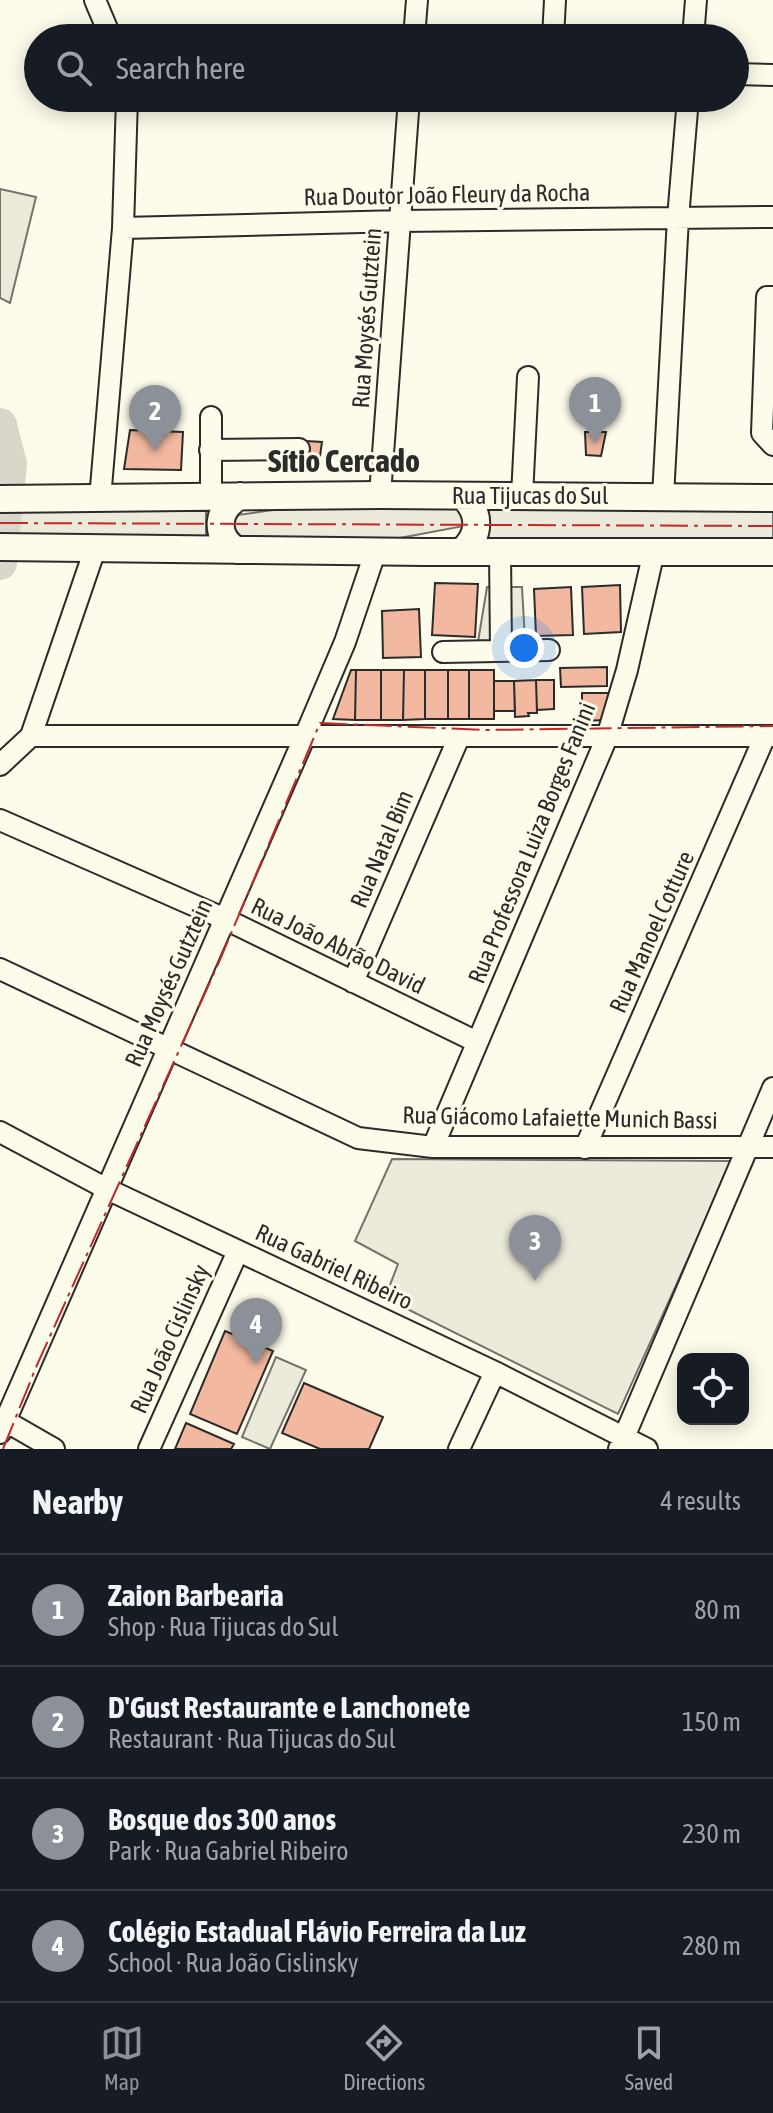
<!DOCTYPE html>
<meta charset="utf-8">
<style>
body{margin:0;font-family:"Asap Condensed",sans-serif;background:#242831;color:#f1f3f6}
.controls{position:absolute;right:24px;bottom:24px;display:grid;overflow:hidden;border-radius:16px;box-shadow:0 4px 20px #0003}
.controls button{width:72px;height:72px;display:grid;place-items:center;padding:0;border:0;border-bottom:2px solid #363941;background:#171b24;color:#f1f3f6;font:40px sans-serif}
.you{position:absolute;left:524px;top:648px;width:28px;height:28px;margin:-20px;border:6px solid #fff;border-radius:50%;background:#1a73e8;box-shadow:0 0 0 12px #1a73e833}
.badge{display:grid;place-items:center;width:52px;height:52px;border-radius:50%;background:#8c9099;color:#fff;font-size:26px;font-weight:700}
.pin{position:absolute;translate:-50% -66px;filter:drop-shadow(0 2px 4px #0008)}
.pin::after{content:'';position:absolute;top:42px;width:28px;height:24px;background:inherit;clip-path:polygon(0 0,100% 0,50% 100%)}
.list{margin:0;padding:0;list-style:none}
h2{display:flex;justify-content:space-between;align-items:center;height:104px;margin:0;padding:0 32px;font-size:34px}
h2 small{font-size:26px;font-weight:400;color:#9ea1a6}
.list li{display:grid;grid-template-columns:52px 1fr auto;gap:24px;align-items:center;box-sizing:border-box;height:112px;padding:0 32px;border-top:2px solid #363941}
.list b{display:block;font-size:30px;white-space:nowrap}
.list p{margin:0;font-size:26px;white-space:nowrap;color:#9ea1a6}
.list em{font-size:26px;font-style:normal;color:#9ea1a6}
.icon{flex:none;width:44px;height:44px;fill:none;stroke:currentColor;stroke-width:2;stroke-linecap:round;stroke-linejoin:round}
.map{position:relative;flex:none;width:773px;height:1449px;overflow:hidden}
.search{position:absolute;background:#171b24;box-shadow:0 4px 20px #0003;left:24px;right:24px;top:24px;height:88px;display:flex;align-items:center;gap:20px;box-sizing:border-box;padding:0 28px;border-radius:44px;color:#9ea1a6;font-size:30px}
.sheet{height:552px;background:#171b24}
nav{display:flex;justify-content:space-around;align-items:center;box-sizing:border-box;height:112px;border-top:2px solid #363941;background:#171b24;font-size:22px;color:#9ea1a6}
nav a{display:grid;justify-items:center;gap:4px}
nav .on{color:#8c9099}
.map>svg:first-child{display:block}
.green{fill:#ecebdb;stroke:#74746e;stroke-width:2}
.parking{fill:#eceadb;stroke:#74746e;stroke-width:2}
.lines{fill:none;stroke-linecap:round;stroke-linejoin:round}
.river{stroke:#d8d7c9;stroke-width:34}
.building{fill:#f2b8a0;stroke:#2b2b2b;stroke-width:2}
.minor-casing{stroke:#2b2b2b;stroke-width:24}
.major-casing{stroke:#2b2b2b;stroke-width:30}
.minor{stroke:#fdfbea;stroke-width:20}
.major{stroke:#fdfbea;stroke-width:26}
.power{stroke:#c62828;stroke-width:2;stroke-dasharray:28 6 4 6;stroke-linecap:butt}
.labels{text-anchor:middle;stroke-width:6;stroke-linejoin:round;paint-order:stroke}
.street-label{font-size:24px;fill:#2b2b2b;stroke:#fdfbea}
.district-label{font-size:32px;font-weight:bold;fill:#2b2b2b;stroke:#fdfbea}
</style>
<div class="map">
<svg width="773" height="1449" viewBox="0 0 773 1449">
<rect width="100%" height="100%" fill="#fdfbea"/>
<path class="green" d="M0,189L36,197L10,303L0,298Z
M459,503L468,511L464,526L389,540H237L231,522L238,515L307,505Z
M489,506L773,508V539L480,540L489,521Z
M206,507V537L0,536V508Z
M392,1159L732,1161L618,1414L385,1298L398,1264L355,1241Z
M276,1357L306,1370L270,1449L242,1437Z"/>
<path class="parking" d="M487,587H522L526,658L475,660Z"/>
<g class="lines">
<path class="river" d="M0,425L10,464L0,563"/>
</g>
<path class="building" d="M130,430L183,432L181,470L124,469Z
M585,432H606L601,456L586,455Z
M306,441L322,442L318,471L302,470Z
M435,583L478,584L475,637L432,635Z
M620,585L621,632L584,634L582,587Z
M571,587L573,635L536,636L534,589Z
M419,609L421,657L383,658L382,611Z
M607,667V686L561,687L560,668Z
M351,670H356L355,720L333,719Z
M356,670H381V720H355Z
M381,670H404L403,720H381Z
M404,670H425V719L403,720Z
M425,670H448V719H425Z
M448,670H469V719H448Z
M469,670H494V719H469Z
M536,680L537,713H528L529,716L515,717L514,681Z
M536,680H554V709L537,710Z
M494,681H514L515,711H494Z
M582,693H613L605,720L582,721Z
M225,1331L273,1351L237,1434L190,1414Z
M304,1383L383,1417L369,1449H320L282,1433Z
M186,1423L234,1444L231,1449H175Z"/>
<g class="lines">
<defs>
<path id="minor" d="M95,0L111,38
M414,38L417,0
M553,38L555,0
M693,38L696,0
M735,74L773,75
M123,228L401,221L773,217
M773,297H767L762,433L773,445
M210,450L299,449
M380,495L409,98
M522,496L528,377
M211,497V417
M663,497L678,218L688,98
M100,499L123,228L127,98
M500,551L501,651
M443,652L549,650
M31,736H773
M0,765L31,736L95,549
M0,820L225,919L477,1042
M0,969L358,1138L433,1147H773
M353,982L459,737
M0,1132L107,1189L495,1372L647,1449
M433,1147L607,737L627,670L654,551
M585,1148L765,736
M0,1418L54,1449
M0,1433L305,736L345,642L376,550
M149,1449L238,1251
M459,1449L495,1372
M619,1449L773,1088"/>
<path id="major" d="M0,499L380,495L773,498
M0,547L425,552H773
M236,550C213,535 217,508 240,496
M461,552C481,536 481,513 463,496"/>
</defs>
<use href="#minor" class="minor-casing"/>
<use href="#major" class="major-casing"/>
<use href="#minor" class="minor"/>
<use href="#major" class="major"/>
<path class="power" d="M0,523L773,526
M3,1449L37,1365L219,962L320,723L486,730L773,726"/>
</g>
<g class="labels">
<g class="street-label">
<text transform="translate(447 195) rotate(-1)" y="8">Rua Doutor João Fleury da Rocha</text>
<text transform="translate(367 318) rotate(-86)" y="8">Rua Moysés Gutztein</text>
<text x="530" y="504">Rua Tijucas do Sul</text>
<text transform="translate(532 843) rotate(-68)" y="8">Rua Professora Luiza Borges Fanini</text>
<text transform="translate(382 849) rotate(-67)" y="8">Rua Natal Bim</text>
<text transform="translate(652 932) rotate(-66)" y="8">Rua Manoel Cotture</text>
<text transform="translate(338 946) rotate(26)" y="8">Rua João Abrão David</text>
<text transform="translate(169 983) rotate(-66)" y="8">Rua Moysés Gutztein</text>
<text transform="translate(560 1118) rotate(1)" y="8">Rua Giácomo Lafaiette Munich Bassi</text>
<text transform="translate(334 1267) rotate(25)" y="8">Rua Gabriel Ribeiro</text>
<text transform="translate(170 1339) rotate(-66)" y="8">Rua João Cislinsky</text>
</g>
<g class="district-label">
<text x="344" y="472">Sítio Cercado</text>
</g>
</g>
</svg>
<div class="controls">
<button><svg class="icon" aria-label="locate" viewBox="0 0 24 24"><circle cx="12" cy="12" r="6"/><path d="M12 2v4M12 18v4M2 12h4M18 12h4"/></svg></button>
</div>
<div class="you"></div>
<div class="pin badge" style="left:595px;top:443px">1</div>
<div class="pin badge" style="left:155px;top:451px">2</div>
<div class="pin badge" style="left:535px;top:1281px">3</div>
<div class="pin badge" style="left:256px;top:1364px">4</div>
<div class="search"><svg class="icon" aria-label="search" viewBox="0 0 24 24"><circle cx="10" cy="10" r="6"/><path d="M15 15l6 6"/></svg>Search here</div>
</div>
<section class="sheet">
<h2>Nearby<small>4 results</small></h2>
<ul class="list">
<li><span class="badge">1</span><div><b>Zaion Barbearia</b><p>Shop · Rua Tijucas do Sul</p></div><em>80 m</em></li>
<li><span class="badge">2</span><div><b>D'Gust Restaurante e Lanchonete</b><p>Restaurant · Rua Tijucas do Sul</p></div><em>150 m</em></li>
<li><span class="badge">3</span><div><b>Bosque dos 300 anos</b><p>Park · Rua Gabriel Ribeiro</p></div><em>230 m</em></li>
<li><span class="badge">4</span><div><b>Colégio Estadual Flávio Ferreira da Luz</b><p>School · Rua João Cislinsky</p></div><em>280 m</em></li>
</ul>
</section>
<nav>
<a class="on"><svg class="icon" aria-label="map" viewBox="0 0 24 24"><path d="M3 6l6-2 6 2 6-2v14l-6 2-6-2-6 2zM9 4v14M15 6v14"/></svg>Map</a>
<a><svg class="icon" aria-label="directions" viewBox="0 0 24 24"><path d="M12 3l9 9-9 9-9-9zM9 14v-3h6M13 9l2 2-2 2"/></svg>Directions</a>
<a><svg class="icon" aria-label="saved" viewBox="0 0 24 24"><path d="M7 4h10v16l-5-4-5 4z"/></svg>Saved</a>
</nav>
